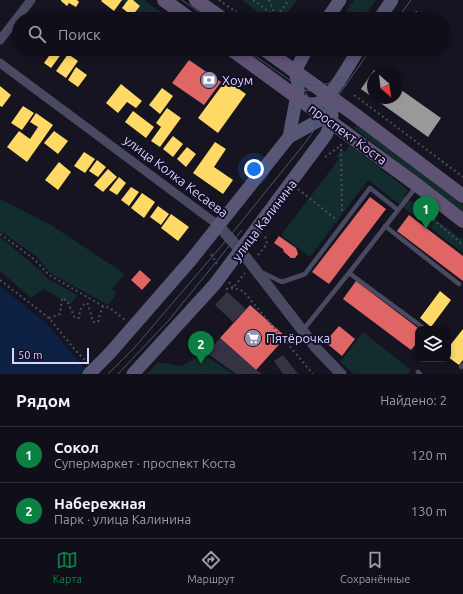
<!DOCTYPE html>
<html lang="ru">
<meta charset="utf-8">
<style>
body{margin:0;font-family:Ubuntu,sans-serif;background:#191822;color:#f1f3f6}
.controls{position:absolute;right:12px;bottom:12px;display:grid;overflow:hidden;border-radius:8px;box-shadow:0 2px 6px #0003}
.controls button{width:36px;height:36px;display:grid;place-items:center;padding:0;border:0;border-bottom:1px solid #302f38;background:#100f19;color:#f1f3f6;font:20px sans-serif}
.compass{position:absolute;left:367px;top:68px;width:36px;height:36px;border-radius:50%;background:#100f19;box-shadow:0 2px 6px #0003;rotate:152deg}
.scale{position:absolute;left:12px;bottom:10px;width:77px;box-sizing:border-box;padding-left:4px;border:2px solid #d9d4ff;border-top:0;font-size:11px;line-height:14px;white-space:nowrap;color:#d9d4ff;-webkit-text-stroke:3px #130f26;paint-order:stroke}
.you{position:absolute;left:254px;top:169px;width:14px;height:14px;margin:-10px;border:3px solid #fff;border-radius:50%;background:#1a73e8;box-shadow:0 0 0 6px #1a73e833}
.badge{display:grid;place-items:center;width:26px;height:26px;border-radius:50%;background:#0b8043;color:#fff;font-size:13px;font-weight:700}
.pin{position:absolute;translate:-50% -33px;filter:drop-shadow(0 1px 2px #0008)}
.pin::after{content:'';position:absolute;top:21px;width:14px;height:12px;background:inherit;clip-path:polygon(0 0,100% 0,50% 100%)}
.list{margin:0;padding:0;list-style:none}
h2{display:flex;justify-content:space-between;align-items:center;height:52px;margin:0;padding:0 16px;font-size:17px}
h2 small{font-size:13px;font-weight:400;color:#9c9ca2}
.list li{display:grid;grid-template-columns:26px 1fr auto;gap:12px;align-items:center;box-sizing:border-box;height:56px;padding:0 16px;border-top:1px solid #302f38}
.list b{display:block;font-size:15px;white-space:nowrap}
.list p{margin:0;font-size:13px;white-space:nowrap;color:#9c9ca2}
.list em{font-size:13px;font-style:normal;color:#9c9ca2}
.icon{flex:none;width:22px;height:22px;fill:none;stroke:currentColor;stroke-width:2;stroke-linecap:round;stroke-linejoin:round}
.map{position:relative;flex:none;width:463px;height:374px;overflow:hidden}
.search{position:absolute;background:#100f19;box-shadow:0 2px 6px #0003;left:12px;right:12px;top:12px;height:44px;display:flex;align-items:center;gap:10px;box-sizing:border-box;padding:0 14px;border-radius:22px;color:#9c9ca2;font-size:15px}
.sheet{height:164px;background:#100f19}
nav{display:flex;justify-content:space-around;align-items:center;box-sizing:border-box;height:56px;border-top:1px solid #302f38;background:#100f19;font-size:11px;color:#9c9ca2}
nav a{display:grid;justify-items:center;gap:2px}
nav .on{color:#0b8043}
.map>svg:first-child{display:block}
.green{fill:#132c2d}
.water{fill:#0d2144}
.homes{fill:#ffd966}
.shops{fill:#e06666}
.industry{fill:#999}
.building{fill:#343243}
.lines{fill:none;stroke-linecap:round;stroke-linejoin:round}
.path{stroke:#44505f;stroke-width:2;stroke-dasharray:2 3;stroke-linecap:butt}
.service{stroke:#4a4962;stroke-width:4.5}
.minor{stroke:#4a4962;stroke-width:9}
.tertiary{stroke:#4a4962;stroke-width:11}
.secondary{stroke:#575674;stroke-width:13}
.primary{stroke:#5e5373;stroke-width:14}
.tram{stroke:#43596b;stroke-width:1}
.secondary-bridge{stroke:#575674;stroke-width:13}
.labels{text-anchor:middle;stroke-width:4;stroke-linejoin:round;paint-order:stroke}
.poi-label{font-size:13px;fill:#d9d4ff;stroke:#130f26;text-anchor:start}
.street-label{font-size:13px;fill:#d9d4ff;stroke:#130f26}
</style>
<div class="map">
<svg width="463" height="374" viewBox="0 0 463 374">
<rect width="100%" height="100%" fill="#161421"/>
<path class="green" d="M120,0H144L170,19H146Z
M242,0H297L283,19H268Z
M354,0H376L362,19H341Z
M358,124L463,205V212L354,128Z
M350,145L408,190L404,196L463,240V253L368,180L310,257L281,235L339,159L336,157L341,149L345,152Z
M0,199L51,225L125,274L112,289L117,293L108,305L50,273L36,256L0,231Z
M0,237L40,270L48,279L77,295L71,304L43,289L31,298L0,271Z
M363,332L411,370L408,374H354L340,362Z
M203,354L233,374H147L158,362L181,366Z"/>
<path class="water" d="M0,286L48,325L79,362L92,374H0Z"/>
<path class="homes" d="M61,0H77L79,2L76,7L69,3L67,6L61,1Z
M102,0H122L114,11L101,1Z
M128,0H133L140,6L132,16L122,8Z
M54,49H65L51,68L44,63Z
M68,54L78,61L66,78L56,71Z
M76,67L87,75L78,87L68,80Z
M226,80L246,94L218,133L198,118Z
M121,84L142,101L136,108L127,102L118,113L106,103Z
M0,86L11,95L2,107L0,106Z
M162,88L173,96L160,114L149,105Z
M23,106L34,113L22,130L11,123Z
M167,108L181,118L160,147L151,141L161,127L156,123Z
M133,111L154,127L146,138L125,122Z
M36,113L53,125L27,162L7,147L19,131L30,139L38,127L30,122Z
M54,131L68,141L58,154L44,143Z
M173,136L183,144L173,157L163,149Z
M215,142L226,149L214,167L233,180L223,194L193,173Z
M187,147L196,154L186,167L177,159Z
M84,152L95,159L85,173L74,166Z
M97,160L106,167L98,177L89,171Z
M59,162L71,172L58,190L45,180Z
M108,169L117,177L103,192L94,185Z
M119,177L126,183L117,195L109,190Z
M131,187L139,192L129,206L121,200Z
M142,193L155,202L144,218L131,208Z
M158,206L169,214L161,225L150,217Z
M171,214L189,227L178,241L161,228Z
M440,291L451,300L431,327L420,318Z
M463,329V360L459,365L448,357V348Z"/>
<path class="shops" d="M189,60L221,82L204,105L172,83Z
M370,197L386,209L329,284L312,272Z
M409,215L463,256V281L397,231Z
M279,236L296,248L298,254L295,258H291L284,252L283,249L274,243Z
M140,270L151,280L142,290L131,280Z
M356,281L418,328V342L411,350L343,299Z
M250,305L286,337L256,370L220,338Z
M339,326L355,339L342,356L325,342Z"/>
<path class="industry" d="M416,11L427,19H411Z
M374,70L379,74H373V98H397V87L441,118L428,137L361,89Z"/>
<path class="building" d="M227,292L246,309L233,322L215,305Z
M220,338L256,370L262,374H236L207,353Z
M283,355L298,374H283L274,361Z"/>
<g class="lines">
<path class="path" d="M219,0L246,19
M253,0L276,17L289,0
M269,0L276,16
M288,49L290,51
M354,95L463,177
M341,144L342,214
M325,157L340,146
M298,189L337,220
M414,203L463,245
M0,234L34,259L49,275L103,306L110,308L125,320
M211,254L217,264
M258,255L267,244L265,235
M0,280L49,318L76,351L86,361
M229,282L233,288L245,273
M226,289L233,288L243,291L313,374
M49,318L60,314L62,298L67,301L75,318H79L80,310L85,303L88,304L93,322H98L100,314L103,306"/>
<path class="service" d="M385,226L459,284
M263,273L282,282L305,274L370,188L398,210
M349,273L416,187
M303,330L349,273L425,329
M461,367L463,365
M418,372L420,374"/>
<path class="minor" d="M0,40L31,0
M0,63L218,225"/>
<path class="tertiary" d="M218,225L241,251L316,348L341,374"/>
<path class="secondary" d="M327,19L340,0
M379,19L392,0
M305,103C310,104 315,105 320,102C333,96 350,62 359,49
M289,137L332,113
M110,353L191,260L289,137L298,90V84L295,71L307,49
M133,374L215,284L326,135C334,118 333,114 328,96"/>
<path class="primary" d="M164,0L190,19
M196,0L223,19
M231,49L417,185L463,221
M264,49L354,114L463,196"/>
<path class="tram" d="M182,0L209,19
M397,19L411,0
M245,49L304,90L324,93L337,89L346,85
M296,80C319,91 335,83 354,69
M302,88C311,98 317,115 316,128
M108,374L135,347L229,237L305,143L371,49
M118,374L169,320L242,230"/>
<path class="secondary-bridge" d="M89,374L110,353"/>
</g>
<defs>
<symbol id="bank-disc" viewBox="-11 -11 22 22"><circle r="9.5" fill="#9591b1" stroke="#130f26"/><path d="M-6-4H6V4H-6ZM0-2.3a2.3 2.3 0 1 0 0 4.6a2.3 2.3 0 1 0 0-4.6Z" fill="#fff"/></symbol>
<symbol id="supermarket-disc" viewBox="-11 -11 22 22"><circle r="9.5" fill="#9591b1" stroke="#130f26"/><path d="M-6-5.5h2.5l.6 2H6L4.5 2H-2.5L-4.4-4H-6ZM-1.5 3.2a1.3 1.3 0 1 0 .1 0ZM3 3.2a1.3 1.3 0 1 0 .1 0Z" fill="#fff"/></symbol>
</defs>
<g fill-rule="evenodd">
<use href="#bank-disc" x="199" y="70" width="20" height="20"/>
<use href="#supermarket-disc" x="243" y="328" width="20" height="20"/>
</g>
<g class="labels">
<g class="poi-label">
<text x="222" y="85">Хоум</text>
<text x="266" y="343">Пятёрочка</text>
</g>
<g class="street-label">
<text transform="translate(348 134) rotate(36)" y="5">проспект Коста</text>
<text transform="translate(176 176) rotate(37)" y="5">улица Колка Кесаева</text>
<text transform="translate(264 220) rotate(-53)" y="5">улица Калинина</text>
</g>
</g>
</svg>
<div class="controls">
<button><svg class="icon" aria-label="layers" viewBox="0 0 24 24"><path d="M12 4l9 5-9 5-9-5zM3 14l9 5 9-5"/></svg></button>
</div>
<svg class="compass" viewBox="-18 -18 36 36"><path d="M0-13l5 13h-10z" fill="#e53935"/><path d="M0 13l5-13h-10z" fill="#9c9ca2"/></svg>
<div class="scale">50 m</div>
<div class="you"></div>
<div class="pin badge" style="left:426px;top:229px">1</div>
<div class="pin badge" style="left:201px;top:364px">2</div>
<div class="search"><svg class="icon" aria-label="search" viewBox="0 0 24 24"><circle cx="10" cy="10" r="6"/><path d="M15 15l6 6"/></svg>Поиск</div>
</div>
<section class="sheet">
<h2>Рядом<small>Найдено: 2</small></h2>
<ul class="list">
<li><span class="badge">1</span><div><b>Сокол</b><p>Супермаркет · проспект Коста</p></div><em>120 m</em></li>
<li><span class="badge">2</span><div><b>Набережная</b><p>Парк · улица Калинина</p></div><em>130 m</em></li>
</ul>
</section>
<nav>
<a class="on"><svg class="icon" aria-label="map" viewBox="0 0 24 24"><path d="M3 6l6-2 6 2 6-2v14l-6 2-6-2-6 2zM9 4v14M15 6v14"/></svg>Карта</a>
<a><svg class="icon" aria-label="directions" viewBox="0 0 24 24"><path d="M12 3l9 9-9 9-9-9zM9 14v-3h6M13 9l2 2-2 2"/></svg>Маршрут</a>
<a><svg class="icon" aria-label="saved" viewBox="0 0 24 24"><path d="M7 4h10v16l-5-4-5 4z"/></svg>Сохранённые</a>
</nav>
